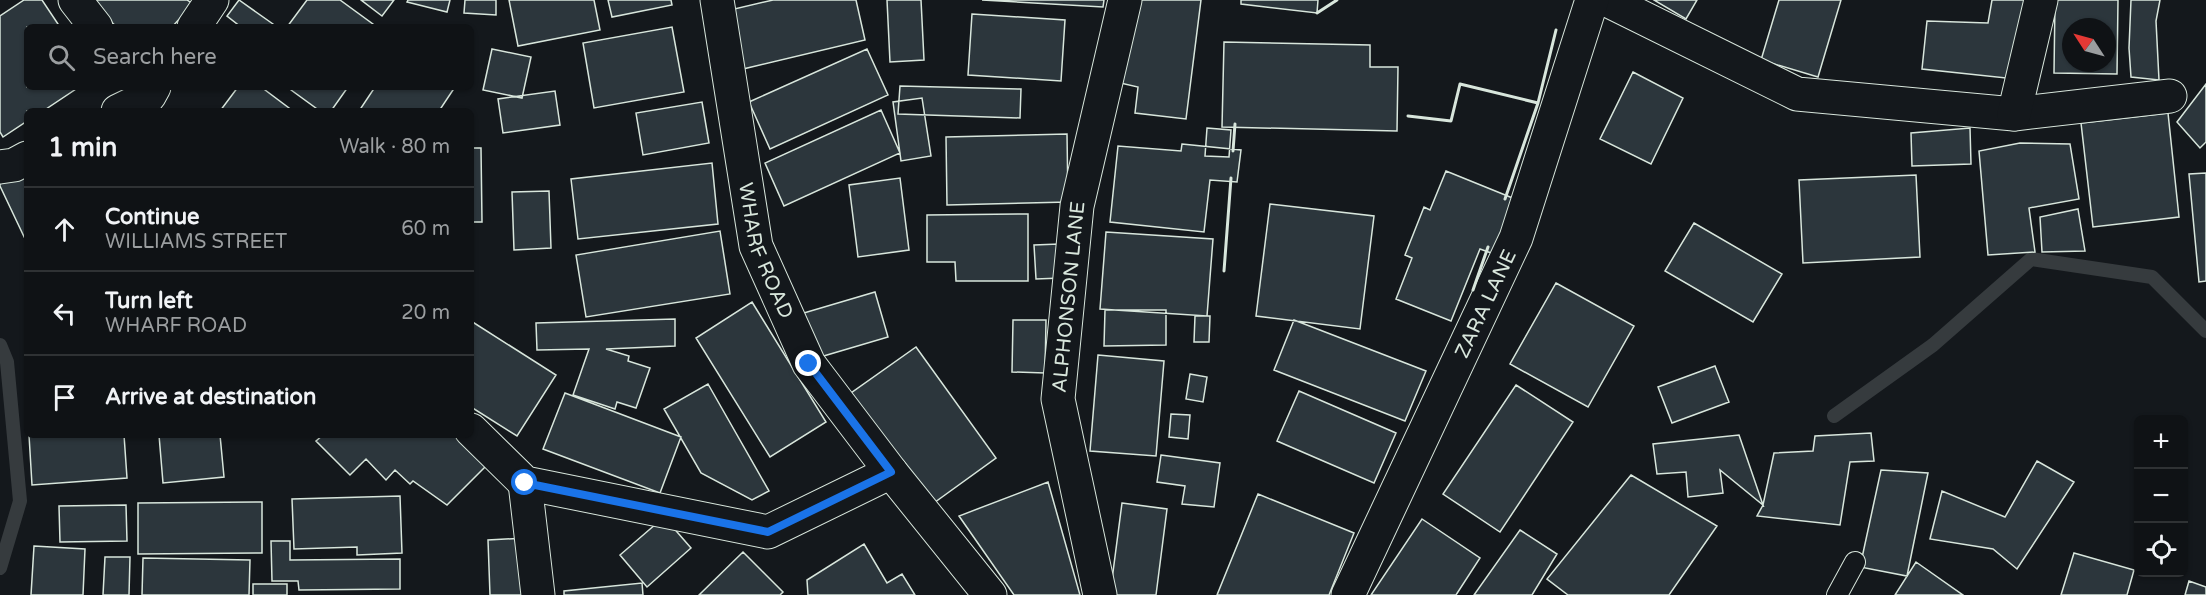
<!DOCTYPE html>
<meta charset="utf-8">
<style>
body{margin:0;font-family:"Varela Round",sans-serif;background:#1d2022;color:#f1f3f6}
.controls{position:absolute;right:18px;bottom:18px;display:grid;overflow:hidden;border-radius:9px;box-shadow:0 2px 4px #0004}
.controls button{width:54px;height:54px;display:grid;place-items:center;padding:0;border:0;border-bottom:2px solid #2f3234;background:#0f1215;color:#f1f3f6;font:30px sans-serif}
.compass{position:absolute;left:2062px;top:18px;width:54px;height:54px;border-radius:50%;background:#0f1215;box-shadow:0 2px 4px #0004;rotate:306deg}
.stop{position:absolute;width:18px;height:18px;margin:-14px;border:4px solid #1a73e8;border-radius:50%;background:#fff}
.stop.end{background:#1a73e8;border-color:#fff;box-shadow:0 2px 6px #0008}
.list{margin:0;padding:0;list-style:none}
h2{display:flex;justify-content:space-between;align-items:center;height:78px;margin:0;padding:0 24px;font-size:26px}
h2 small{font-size:20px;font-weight:400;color:#9b9ea0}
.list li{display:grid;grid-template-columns:39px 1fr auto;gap:18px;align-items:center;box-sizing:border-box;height:84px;padding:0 24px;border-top:2px solid #2f3234}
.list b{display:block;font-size:22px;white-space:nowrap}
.list p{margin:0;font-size:20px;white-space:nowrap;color:#9b9ea0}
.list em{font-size:20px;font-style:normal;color:#9b9ea0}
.icon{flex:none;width:33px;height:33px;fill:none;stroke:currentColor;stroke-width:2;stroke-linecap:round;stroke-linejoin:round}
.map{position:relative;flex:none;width:2206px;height:595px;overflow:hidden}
.search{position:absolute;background:#0f1215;box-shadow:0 2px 4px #0004;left:24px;top:24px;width:450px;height:66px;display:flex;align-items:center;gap:15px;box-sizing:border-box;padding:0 21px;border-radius:9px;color:#9b9ea0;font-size:22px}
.panel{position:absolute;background:#0f1215;box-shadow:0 2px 4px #0004;left:24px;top:108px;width:450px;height:330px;border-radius:9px}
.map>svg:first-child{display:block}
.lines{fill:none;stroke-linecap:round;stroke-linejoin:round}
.stream{stroke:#363b3e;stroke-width:14}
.building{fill:#2c363c;stroke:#d8e6dc;stroke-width:1.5;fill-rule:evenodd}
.lane-casing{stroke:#d8e6dc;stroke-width:22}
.street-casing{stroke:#d8e6dc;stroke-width:35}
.lane{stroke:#14181c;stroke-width:20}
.street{stroke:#14181c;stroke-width:33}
.wall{stroke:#d8e6dc;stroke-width:3}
.route{stroke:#1a73e8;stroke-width:8}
.labels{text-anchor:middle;stroke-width:4.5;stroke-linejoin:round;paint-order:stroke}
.street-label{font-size:20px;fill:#d8e6dc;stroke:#14181c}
</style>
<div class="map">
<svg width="2206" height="595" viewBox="0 0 2206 595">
<rect width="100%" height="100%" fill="#14181c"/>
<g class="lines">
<path class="stream" d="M0,345L7,362L20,501L0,568
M1834,416L1933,345L2031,259L2152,277L2206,331"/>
</g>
<path class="building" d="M24,0H42L60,27H27V87H79L43,111H27V121L3,137L0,132V16Z
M87,0H187L193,4L172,27H117Z
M239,0L273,24L270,27H241L227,16Z
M307,0H340L377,27H287Z
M361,0H394L382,16Z
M408,0H450L447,12L407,2Z
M465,0H496V15L464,13Z
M509,0H594L600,30L518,46Z
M608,0H671L672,5L612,17Z
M773,0H856L865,40L743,69L730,10Z
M887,0H921L924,60L890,62Z
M982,0H1104L1103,7Z
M1137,0H1201L1186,119L1135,113L1138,87L1116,82Z
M1241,0H1318L1317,13L1241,4Z
M1654,0H1697L1686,19Z
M1779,0H1841L1818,77L1761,60Z
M1992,0H2031L2006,78L1922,69L1927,21L1988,23Z
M2055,0H2118L2117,74L2054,73ZM2071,27H2107V63H2071Z
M2131,0H2160L2156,21L2159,80L2131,77L2129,48Z
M972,14L1065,20L1061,81L968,75Z
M672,27L684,92L594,108L583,43Z
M1224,42L1370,45V67H1398L1397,131L1222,127Z
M492,49L531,57L522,98L483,90Z
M867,49L888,95L770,149L749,102Z
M1633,72L1683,98L1651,164L1600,139Z
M2206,84V142L2200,148L2177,122Z
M900,86L1021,89L1020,118L898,114Z
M238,87H261L293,111H220Z
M287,87H348L331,111H320Z
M375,87H455L439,111H359Z
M555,91L560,125L503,133L498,99Z
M922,98L931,156L901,161L893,102Z
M702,102L709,143L643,155L636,113Z
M881,110L900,153L784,206L765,163Z
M2168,113L2179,217L2093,227L2081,123Z
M1207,128L1231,130L1229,157L1205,156Z
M1970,128L1971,164L1912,166L1911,133Z
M1067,134L1068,202L947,205L946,137Z
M2020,143L2070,144L2079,199L2029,208L2035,252L1988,255L1979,151Z
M1182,144L1241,150L1237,182L1210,180L1204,232L1110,222L1118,146L1181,151Z
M471,148H481L482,222H471Z
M712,163L718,224L578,239L571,179Z
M27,170V243L0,186V182Z
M1446,171L1515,199L1494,254L1480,249L1451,321L1396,299L1412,258L1405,255L1424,207L1430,210Z
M2206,173V281L2199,282L2189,174Z
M1916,175L1920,257L1803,263L1799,180Z
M900,178L909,250L858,257L849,185Z
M549,191L551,248L514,250L512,192Z
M1270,204L1374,216L1360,329L1256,316Z
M2078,209L2085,251L2042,252L2040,217Z
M1028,214V281H956L955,262H927V215Z
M1694,223L1782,274L1753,322L1665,271Z
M720,231L730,294L586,317L576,255Z
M1106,232L1213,239L1207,316L1100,309Z
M1059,244L1061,278L1036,279L1034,245Z
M1556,283L1634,326L1588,407L1510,364Z
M875,292L888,337L810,360L797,315Z
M752,302L826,422L770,457L696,338Z
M1105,310H1166V345L1104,346Z
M1195,316H1210L1209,342H1194Z
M675,319V346L606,349L629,356L628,361L650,368L636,408L617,402L615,409L573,395L589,349L537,350L536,323Z
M1013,320H1046L1045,373L1012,372Z
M1294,320L1426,371L1405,421L1274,370Z
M471,321L556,375L517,436L471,407Z
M916,347L996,458L931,505L851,393Z
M1098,355L1164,361L1156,456L1090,451Z
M1715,366L1729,402L1672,423L1658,387Z
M1190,374L1207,377L1203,402L1186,399Z
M708,384L769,491L752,500L701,473L664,409Z
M1516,385L1573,422L1500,532L1443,494Z
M1299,391L1396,433L1374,483L1277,441Z
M565,393L681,437L660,493L543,449Z
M1171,414L1190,415L1188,439L1169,437Z
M1871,433L1874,461L1850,462L1840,525L1757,516L1763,505L1774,453L1813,451L1815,436Z
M29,435H124L127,478L32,485Z
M159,435H220L224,477L163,483Z
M323,435H459L488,464L447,505L413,481L410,484L395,470L386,480L366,459L350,475L316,441Z
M1739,435L1763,505L1720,470L1723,493L1688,497L1686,472L1657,474L1653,444Z
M1161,455L1220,463L1214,507L1182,504L1185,486L1157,482Z
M2037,461L2074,482L2017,569L1993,549L1930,539L1942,491L2005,517Z
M1881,470L1928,473L1907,576L1860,567Z
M1631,475L1717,526L1669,595H1568L1547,579Z
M1048,482L1080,595H1014L959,516Z
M1258,494L1354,533L1329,595H1217Z
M400,496L402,553L357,555V547L294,549L292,499Z
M262,502V553L138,554V503Z
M1122,503L1167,509L1156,595H1110Z
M126,505L127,541L60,542L59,506Z
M664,517L691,548L647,587L620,555Z
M1422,519L1480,558L1456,595H1371Z
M1520,530L1557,554L1532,595H1474Z
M526,538L528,595H490L488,540Z
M271,541H290V560L400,559V589L299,590L298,581H272Z
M864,544L887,583L902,574L915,595H808L807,580Z
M34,546L85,549L83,595H31Z
M743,552L783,592L780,595H699Z
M2074,553L2134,570L2127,595H2061Z
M105,557H130L129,595H103Z
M143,558L250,560L249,595H142Z
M1916,562L1963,595H1895Z
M2189,581L2206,587V595H2185Z
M642,583L643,595H564V591Z
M253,584H287V595H253Z"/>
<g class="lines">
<defs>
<path id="lane" d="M1837,595L1855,562"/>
<g id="street">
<path d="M75,0L96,27"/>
<path id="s1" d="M717,0L756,246L809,364L891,472"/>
<path d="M1607,0L1797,94L2014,114L2170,96"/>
<path d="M194,27L212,0"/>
<path d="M118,111L149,96L154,87"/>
<path d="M2014,114L2041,0"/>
<path d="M0,167L14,165L27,158"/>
<path d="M471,430L525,483L768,532L891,472L990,595"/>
<path d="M525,483L538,595"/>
<path id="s2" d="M1100,595L1058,399L1077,206L1125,0"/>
<path id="s3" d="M1348,595L1516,238L1592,0"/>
</g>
</defs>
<use href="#lane" class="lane-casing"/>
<use href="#street" class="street-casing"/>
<use href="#lane" class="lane"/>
<use href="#street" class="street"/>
<path class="wall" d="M1317,13L1337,0
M1408,116L1451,121L1460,84L1538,103
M1233,151L1235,124
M1505,199L1538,103L1556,30
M1224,271L1231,178
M1473,290L1488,247"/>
</g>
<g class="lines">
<path class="route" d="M525,483L768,532L891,472L809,364"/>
</g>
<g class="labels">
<g class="street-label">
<text dy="7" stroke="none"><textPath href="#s1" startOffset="256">WHARF ROAD</textPath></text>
<text dy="7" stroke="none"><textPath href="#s2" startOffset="303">ALPHONSON LANE</textPath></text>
<text dy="7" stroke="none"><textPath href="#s3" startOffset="322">ZARA LANE</textPath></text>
</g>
</g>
</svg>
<div class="controls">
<button>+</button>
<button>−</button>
<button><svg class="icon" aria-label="locate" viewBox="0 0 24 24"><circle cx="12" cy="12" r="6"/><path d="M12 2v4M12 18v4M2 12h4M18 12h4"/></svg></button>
</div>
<svg class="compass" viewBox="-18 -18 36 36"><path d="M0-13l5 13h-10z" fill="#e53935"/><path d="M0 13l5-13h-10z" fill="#9b9ea0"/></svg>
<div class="stop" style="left:525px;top:483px"></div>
<div class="stop end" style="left:809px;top:364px"></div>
<div class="search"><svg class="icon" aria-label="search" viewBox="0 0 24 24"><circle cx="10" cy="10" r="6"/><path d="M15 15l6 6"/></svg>Search here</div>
<section class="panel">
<h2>1 min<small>Walk · 80 m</small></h2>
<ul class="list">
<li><svg class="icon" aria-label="ahead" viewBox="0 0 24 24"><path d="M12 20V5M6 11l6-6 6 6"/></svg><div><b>Continue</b><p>WILLIAMS STREET</p></div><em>60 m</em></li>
<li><svg class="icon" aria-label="left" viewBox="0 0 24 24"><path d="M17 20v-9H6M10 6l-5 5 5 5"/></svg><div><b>Turn left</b><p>WHARF ROAD</p></div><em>20 m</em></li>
<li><svg class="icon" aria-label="arrive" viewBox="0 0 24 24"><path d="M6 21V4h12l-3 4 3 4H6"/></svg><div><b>Arrive at destination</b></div></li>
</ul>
</section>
</div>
